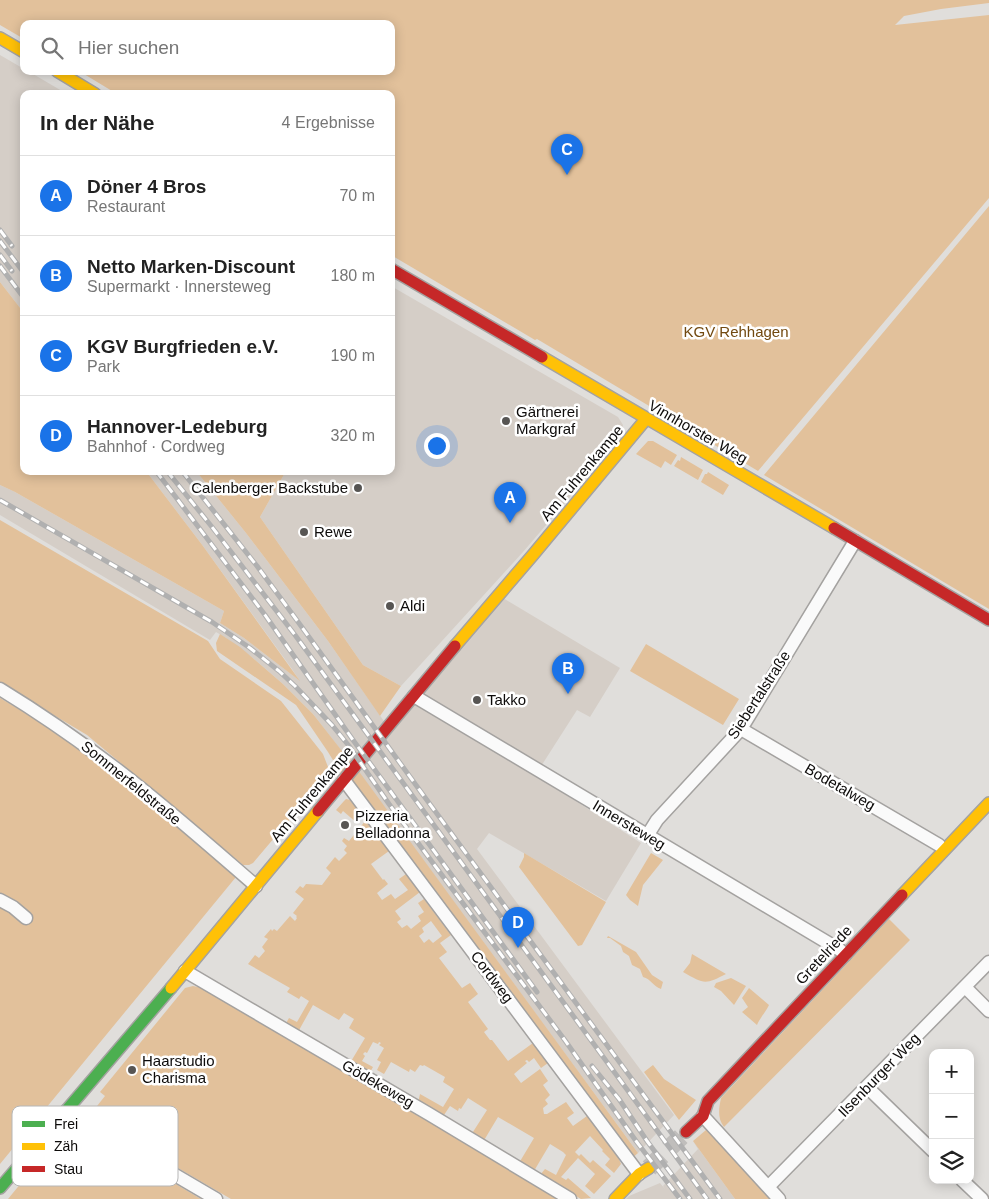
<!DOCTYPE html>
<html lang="de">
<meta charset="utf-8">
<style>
body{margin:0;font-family:Arial,sans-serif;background:#f2f2f2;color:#222}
.controls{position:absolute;right:15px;bottom:15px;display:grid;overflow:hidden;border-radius:10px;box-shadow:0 2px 12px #0003}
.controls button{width:45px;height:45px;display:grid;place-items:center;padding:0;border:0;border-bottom:1px solid #e0e0e0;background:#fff;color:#222;font:25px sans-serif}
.you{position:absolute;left:436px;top:445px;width:18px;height:18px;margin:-12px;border:4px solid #fff;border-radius:50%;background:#1a73e8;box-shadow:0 0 0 8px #1a73e833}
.badge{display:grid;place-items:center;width:32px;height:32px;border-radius:50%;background:#1a73e8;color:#fff;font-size:16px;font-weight:700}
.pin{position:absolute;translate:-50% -41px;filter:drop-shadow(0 1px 2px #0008)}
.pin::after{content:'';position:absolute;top:26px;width:18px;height:15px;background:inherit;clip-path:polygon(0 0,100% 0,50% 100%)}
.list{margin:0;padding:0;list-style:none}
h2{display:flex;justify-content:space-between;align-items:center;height:65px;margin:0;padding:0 20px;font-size:21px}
h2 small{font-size:16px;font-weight:400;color:#767676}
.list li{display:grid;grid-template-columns:32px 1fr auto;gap:15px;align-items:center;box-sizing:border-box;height:80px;padding:0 20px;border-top:1px solid #e0e0e0}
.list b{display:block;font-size:19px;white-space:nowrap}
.list p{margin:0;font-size:16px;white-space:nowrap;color:#767676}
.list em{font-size:16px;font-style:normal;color:#767676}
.icon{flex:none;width:28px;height:28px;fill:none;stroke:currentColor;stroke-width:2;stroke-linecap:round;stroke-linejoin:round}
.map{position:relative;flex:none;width:989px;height:1199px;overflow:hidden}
.search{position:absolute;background:#fff;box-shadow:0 2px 12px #0003;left:20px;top:20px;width:375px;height:55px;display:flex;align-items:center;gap:12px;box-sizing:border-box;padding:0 18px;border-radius:10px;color:#767676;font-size:19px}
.panel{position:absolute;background:#fff;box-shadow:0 2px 12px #0003;left:20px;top:90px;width:375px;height:385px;border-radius:10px}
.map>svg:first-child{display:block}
.built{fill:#d5cec7}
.green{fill:#e2c19b;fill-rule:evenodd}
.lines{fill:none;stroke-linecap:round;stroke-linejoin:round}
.secondary-tunnel{stroke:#c0bebc;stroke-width:18;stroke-dasharray:18 9;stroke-linecap:butt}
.street-casing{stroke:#a4a2a0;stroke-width:15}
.fast-casing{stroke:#a4a2a0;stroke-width:14}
.slow-casing{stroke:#a4a2a0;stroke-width:14}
.jam-casing{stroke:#a4a2a0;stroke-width:14}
.street{stroke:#fafafa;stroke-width:12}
.fast{stroke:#4caf50;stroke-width:11}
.slow{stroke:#ffc107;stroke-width:11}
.jam{stroke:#c62828;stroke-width:11}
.rail-casing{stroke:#b0b0b0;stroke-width:5}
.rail{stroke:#fff;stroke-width:3;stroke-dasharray:9;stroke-linecap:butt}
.poi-dot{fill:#575553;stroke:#fff;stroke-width:2}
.labels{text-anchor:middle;stroke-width:5;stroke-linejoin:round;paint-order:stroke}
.park-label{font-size:15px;fill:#724910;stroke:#fff}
.poi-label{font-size:15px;fill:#0d0b0a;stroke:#fff;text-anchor:start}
.street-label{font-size:15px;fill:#0d0b0a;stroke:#fff}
.key{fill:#fff;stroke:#b6b6b6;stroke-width:1}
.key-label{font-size:14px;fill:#0d0b0a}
</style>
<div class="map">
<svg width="989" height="1199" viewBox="0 0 989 1199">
<rect width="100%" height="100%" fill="#e0dedb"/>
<path class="built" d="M0,55L24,69V71H28L67,94H24V313L0,282Z
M391,286L618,417L623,425L622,436L523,552L401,686L363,665L260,517L286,471H391Z
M146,471H196L246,533L328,641L388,727L498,595L620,668L590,717L577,710L538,771L431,708L641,843L606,901L489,833L477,849L674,1115L638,1153L368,785L313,714L283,684L254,659L226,638L216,632L210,640L0,515V485L15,492L224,611L220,623L244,638L299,680L292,669L203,546Z
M693,1141L735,1199H626L629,1196L660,1183L665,1189L663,1186L698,1149Z"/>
<path class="green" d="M0,0H989V3L941,9L904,16L895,25L989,15V198L758,471L537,339L535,340L391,255V94H117L79,71H391V24H24V39L0,25Z
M989,206V609L764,475Z
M0,282L24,313V471H146L203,546L300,681L244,638L220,623L224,611L15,492L0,485Z
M648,441H653L677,455L671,465L665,461L661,468L636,454Z
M681,457L703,470L698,480L674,466L678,460L680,461Z
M196,471H286L260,517L363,665L401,686L380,716L328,641L246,533Z
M708,472L729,485L723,495L701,482L705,474H707Z
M0,520L208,641L220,659L281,701L323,754L330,772L253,863L249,865H243L87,735L0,683Z
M220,634L240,647L283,684L313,714L342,751L355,766L638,1153L630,1160L344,778L328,752L296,705L217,651L216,643Z
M646,644L739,699L723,725L630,671Z
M0,698L59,733L169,819L236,877L0,1164Z
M346,799L350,800L363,816L357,823L343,811L341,814L336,810L344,801Z
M366,820L389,851L371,864L383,880L384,879L388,884L377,893L382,900L391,894L395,899L408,890L399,879L406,874L420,892L395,911L401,919L397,922L402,928L407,925L411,929L421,921L418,916L424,912L418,903L424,899L451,935L440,943L447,952L439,958L462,988L470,983L478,994L468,1002L488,1029L484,1032L490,1040H492L508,1061L533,1043L548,1063L541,1068L534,1058L529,1062L527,1060L525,1061L527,1063L514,1074L521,1083L540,1069L548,1081L543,1085L550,1095L545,1100L548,1104L543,1108L544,1114H547L566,1102L574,1113L567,1118L573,1126L587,1116L619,1159L621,1164L614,1173L605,1165L610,1159L602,1151L603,1150L590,1136L575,1152L579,1156L581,1154L590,1163L593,1160L611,1176L594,1194L585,1186L595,1174L578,1158L561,1177L566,1180L568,1178L591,1198L581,1199L540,1175L545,1169L556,1175L566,1155L563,1152L550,1144L534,1171L519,1163L534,1138L498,1117L483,1142L471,1135L487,1110L468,1098L461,1109L459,1108L458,1111L450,1106L442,1118L418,1103L420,1094L443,1107L454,1089L443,1082L445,1077L424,1065L423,1066L420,1065L415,1072L410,1069L409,1072L391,1062L384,1074L377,1070L381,1062L377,1060L384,1048L379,1045L381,1043L379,1042L378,1044L373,1042L367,1053L365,1052L363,1054L365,1056L362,1061L373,1067L369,1074L350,1063L365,1038L349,1028L354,1019L344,1013L339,1020L313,1005L298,1032L285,1025L289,1018L297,1022L309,1001L301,996L299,999L287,992L290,988L248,964L255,955L259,958L265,951L262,947L268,939L264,937L271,929L272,931L274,929L277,931L290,916L295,921L297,918L296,917L297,916L293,913L304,899L295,892L300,886L303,888L306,884L322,885L331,873L326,868L335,857L339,861L347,853L344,850L347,846L342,841L344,838L349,841ZM431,921L442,936L433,943L429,939L424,943L419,936L424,932L422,928Z
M524,853L606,902L582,945L578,946L519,867L524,857Z
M651,853L663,860L643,885L638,906L630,900L626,895Z
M889,919L910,940L724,1127C717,1118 719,1108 721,1098Z
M608,936L636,952L652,975L663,982L661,989C653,986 651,979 643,977L640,969L632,965L629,956L623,952L621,946L610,938H607Z
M692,954L726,974C705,985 704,984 683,972L690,963Z
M731,978L746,986L734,1005L721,991L714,987L716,983Z
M193,986L202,988L560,1199H231L89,1116L105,1096L100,1092L185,988Z
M749,988L769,1005C765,1013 760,1018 757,1025L742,1012L748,1007L742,998Z
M653,1065L664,1079L696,1100L679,1120L644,1072Z
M73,1125L79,1127L201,1199H8L67,1127Z
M706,1130H710L775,1199H735L693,1141Z"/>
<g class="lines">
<path class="secondary-tunnel" d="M649,1168L686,1132"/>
<defs>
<path id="street" d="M0,689C41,714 81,742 119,771C166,807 211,847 256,886
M414,696L840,950L845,955
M741,729L939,845
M344,780L639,1174
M647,836L657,820L741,729L855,541
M0,900L13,907L26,918
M185,971L429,1114L570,1199
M965,987L989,1011
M867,1087L933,1151
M66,1111L216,1199
M703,1116L779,1199
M962,1180L982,1199
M768,1187L989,962"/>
<path id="fast" d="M0,1188L171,988"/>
<path id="slow" d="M0,38L24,52
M57,71L95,94
M542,357L834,528
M455,646L532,556L646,419
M902,895L989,803
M171,988L318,811
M615,1199L639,1174L649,1168"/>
<path id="jam" d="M391,269L542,357
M834,528L989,620
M318,811L455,646
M686,1132L703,1116L708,1101L902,895"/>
</defs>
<use href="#street" class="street-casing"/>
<use href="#fast" class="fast-casing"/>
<use href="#slow" class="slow-casing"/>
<use href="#jam" class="jam-casing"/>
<use href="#street" class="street"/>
<use href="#fast" class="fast"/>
<use href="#slow" class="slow"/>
<use href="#jam" class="jam"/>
<defs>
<path id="rail" d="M0,230L12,246
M0,241L24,273
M0,255L12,271
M0,266L24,298
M156,471L265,615L353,740L537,992
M167,471L212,527L295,635L707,1199
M182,471L257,566L296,619L421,792L720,1199
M0,500L212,622L250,648L279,671L295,686L332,725L349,746L389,804L564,1039L636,1141L680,1199
M592,1066L619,1099L647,1141L690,1199"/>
</defs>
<use href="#rail" class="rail-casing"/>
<use href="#rail" class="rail"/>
</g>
<g class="poi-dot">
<circle cx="506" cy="421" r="5"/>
<circle cx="358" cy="488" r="5"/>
<circle cx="304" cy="532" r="5"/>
<circle cx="390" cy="606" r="5"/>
<circle cx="477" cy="700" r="5"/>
<circle cx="345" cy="825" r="5"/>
<circle cx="132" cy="1070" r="5"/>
</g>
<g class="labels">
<g class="park-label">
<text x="736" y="337">KGV Rehhagen</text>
</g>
<g class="poi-label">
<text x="516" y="417">Gärtnerei<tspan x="516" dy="17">Markgraf</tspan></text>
<text x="348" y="493" text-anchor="end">Calenberger Backstube</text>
<text x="314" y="537">Rewe</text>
<text x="400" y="611">Aldi</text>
<text x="487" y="705">Takko</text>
<text x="355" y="821">Pizzeria<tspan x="355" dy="17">Belladonna</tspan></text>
<text x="142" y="1066">Haarstudio<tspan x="142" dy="17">Charisma</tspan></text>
</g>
<g class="street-label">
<text transform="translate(698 432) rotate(30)" y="5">Vinnhorster Weg</text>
<text transform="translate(582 473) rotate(-50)" y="5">Am Fuhrenkampe</text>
<text transform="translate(759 695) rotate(-57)" y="5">Siebertalstraße</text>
<text transform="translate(131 783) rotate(39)" y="5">Sommerfeldstraße</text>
<text transform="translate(840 787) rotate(30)" y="5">Bodetalweg</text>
<text transform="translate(312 794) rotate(-50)" y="5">Am Fuhrenkampe</text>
<text transform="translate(629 825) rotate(31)" y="5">Innersteweg</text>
<text transform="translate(824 955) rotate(-47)" y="5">Gretelriede</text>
<text transform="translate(492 977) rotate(53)" y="5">Cordweg</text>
<text transform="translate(879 1075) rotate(-46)" y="5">Ilsenburger Weg</text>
<text transform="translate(378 1084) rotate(30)" y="5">Gödekeweg</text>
</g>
</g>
<rect x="12" y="1106" width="166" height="80" rx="8" class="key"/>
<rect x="22" y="1121" width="23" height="6" fill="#4caf50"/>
<rect x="22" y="1143" width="23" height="7" fill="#ffc107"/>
<rect x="22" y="1166" width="23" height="6" fill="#c62828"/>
<g class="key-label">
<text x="54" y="1129">Frei</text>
<text x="54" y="1151">Zäh</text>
<text x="54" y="1174">Stau</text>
</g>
</svg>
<div class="controls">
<button>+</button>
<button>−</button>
<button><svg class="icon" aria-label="layers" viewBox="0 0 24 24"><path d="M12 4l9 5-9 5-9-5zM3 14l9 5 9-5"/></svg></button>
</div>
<div class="you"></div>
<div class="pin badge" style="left:510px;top:523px">A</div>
<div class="pin badge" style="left:568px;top:694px">B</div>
<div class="pin badge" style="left:567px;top:175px">C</div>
<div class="pin badge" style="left:518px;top:948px">D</div>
<div class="search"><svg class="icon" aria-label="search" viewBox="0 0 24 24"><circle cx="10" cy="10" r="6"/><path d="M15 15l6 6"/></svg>Hier suchen</div>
<section class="panel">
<h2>In der Nähe<small>4 Ergebnisse</small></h2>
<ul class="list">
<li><span class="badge">A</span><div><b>Döner 4 Bros</b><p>Restaurant</p></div><em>70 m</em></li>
<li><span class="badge">B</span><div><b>Netto Marken-Discount</b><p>Supermarkt · Innersteweg</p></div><em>180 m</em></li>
<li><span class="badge">C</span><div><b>KGV Burgfrieden e.V.</b><p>Park</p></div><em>190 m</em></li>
<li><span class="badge">D</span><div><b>Hannover-Ledeburg</b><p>Bahnhof · Cordweg</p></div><em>320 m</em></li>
</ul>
</section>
</div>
